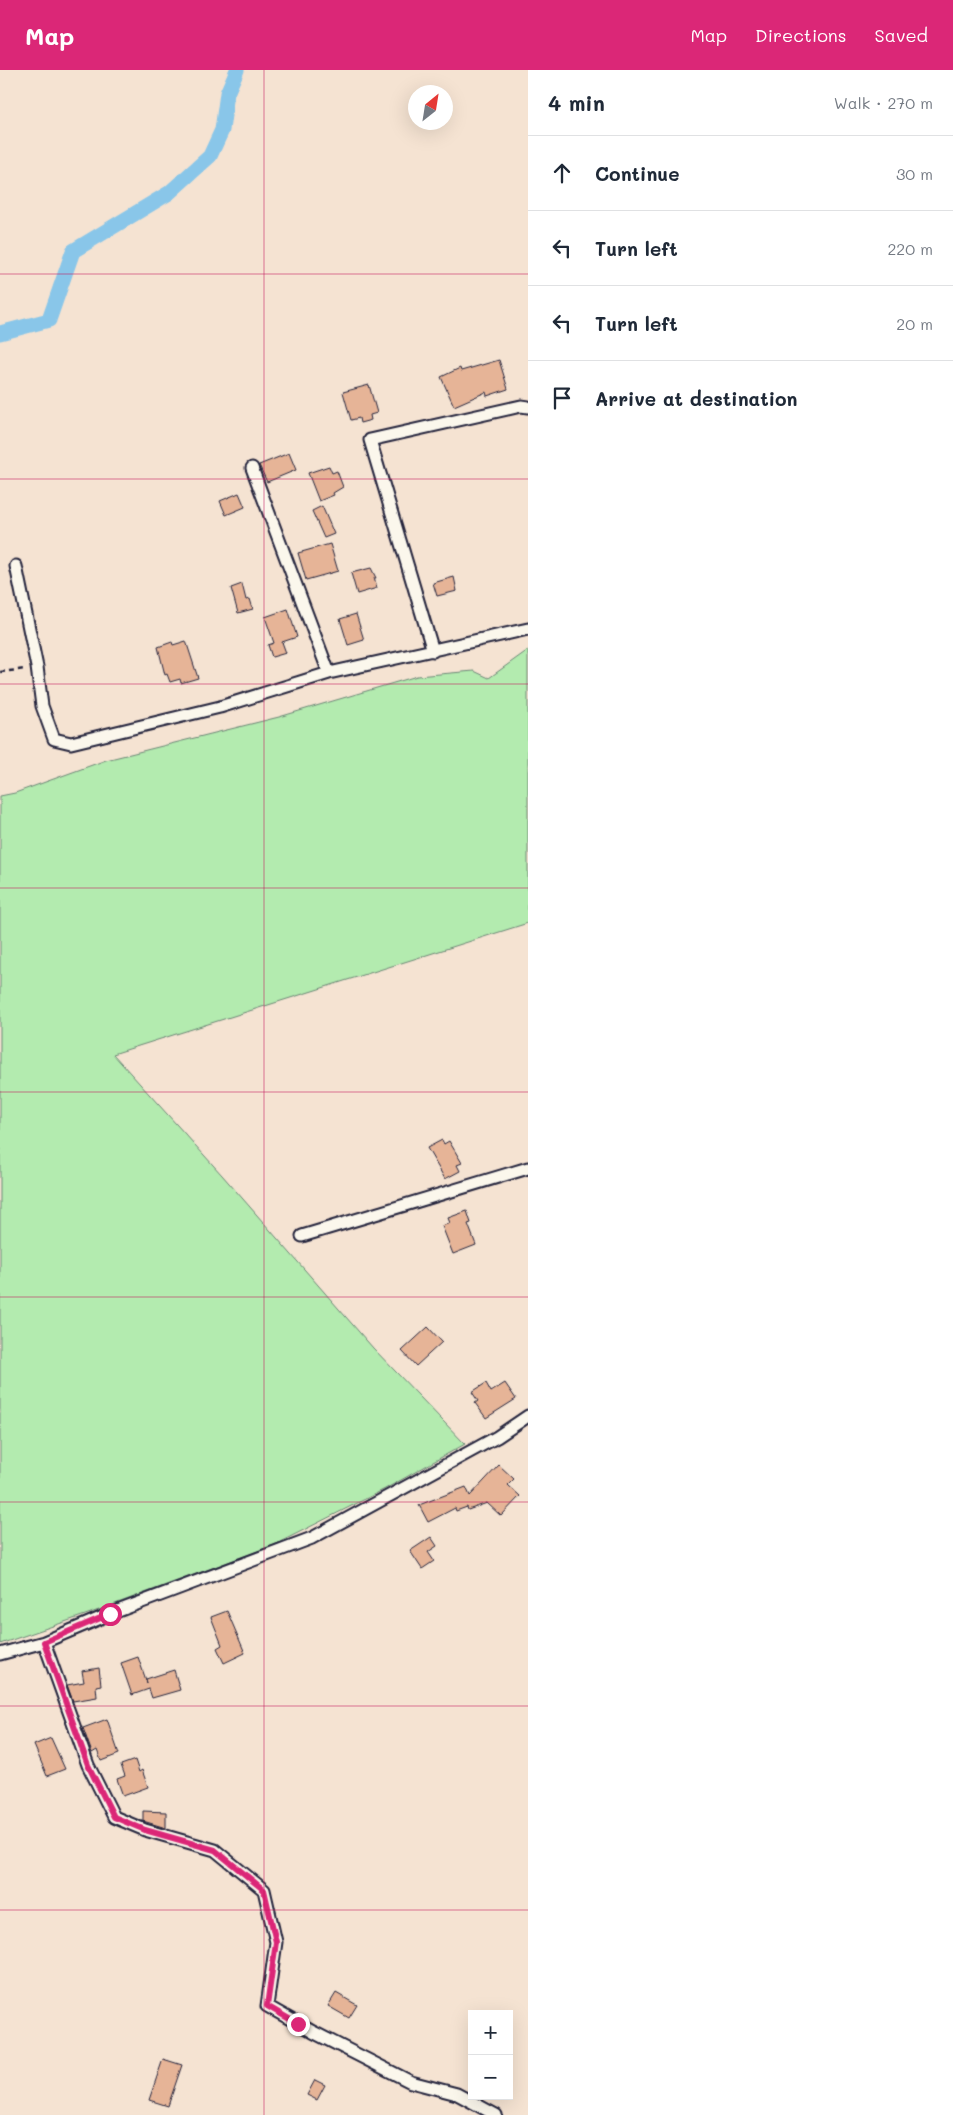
<!DOCTYPE html>
<meta charset="utf-8">
<style>
body{margin:0;font-family:Mali,sans-serif;background:#f6f6f7;color:#1f2937}
.controls{position:absolute;right:15px;bottom:15px;display:grid;overflow:hidden;border-radius:0px;box-shadow:0 5px 20px #0002}
.controls button{width:45px;height:45px;display:grid;place-items:center;padding:0;border:0;border-bottom:1px solid #e0e1e3;background:#fff;color:#1f2937;font:25px sans-serif}
.compass{position:absolute;left:408px;top:15px;width:45px;height:45px;border-radius:50%;background:#fff;box-shadow:0 5px 20px #0002;rotate:30deg}
.stop{position:absolute;width:15px;height:15px;margin:-11px;border:4px solid #db2777;border-radius:50%;background:#fff}
.stop.end{background:#db2777;border-color:#fff;box-shadow:0 1px 5px #0008}
.list{margin:0;padding:0;list-style:none}
h2{display:flex;justify-content:space-between;align-items:center;height:65px;margin:0;padding:0 20px;font-size:21px}
h2 small{font-size:16px;font-weight:400;color:#747a83}
.list li{display:grid;grid-template-columns:32px 1fr auto;gap:15px;align-items:center;box-sizing:border-box;height:75px;padding:0 20px;border-top:1px solid #e0e1e3}
.list b{display:block;font-size:19px;white-space:nowrap}
.list em{font-size:16px;font-style:normal;color:#747a83}
.icon{flex:none;width:28px;height:28px;fill:none;stroke:currentColor;stroke-width:2;stroke-linecap:round;stroke-linejoin:round}
.map{position:relative;flex:none;width:528px;height:2045px;overflow:hidden}
header{display:flex;align-items:center;gap:30px;box-sizing:border-box;height:70px;padding:0 25px;background:#db2777;color:#fff}
header strong{font-size:24px}
nav{display:flex;gap:28px;margin-inline-start:auto;font-size:18px}
main{display:flex}
aside{flex:1;background:#fff}
.map>svg:first-child{display:block}
.green{fill:#b3ebaf;stroke:#6a8675}
.lines{fill:none;stroke-linecap:round;stroke-linejoin:round}
.canal{stroke:#89c6e9;stroke-width:15}
.building{fill:#e6b497;stroke:#22223b}
.street-casing{stroke:#22223b;stroke-width:15}
.path{stroke:#22223b;stroke-width:2.5;stroke-dasharray:5 4;stroke-linecap:butt}
.street{stroke:#fbf7ec;stroke-width:11}
.route{stroke:#db2777;stroke-width:6}
.grid{fill:none;stroke:#c2185b;stroke-width:1;stroke-opacity:0.55}
</style>
<header>
<strong>Map</strong>
<nav><a>Map</a><a>Directions</a><a>Saved</a></nav>
</header>
<main>
<div class="map">
<svg width="528" height="2045" viewBox="0 0 528 2045">
<rect width="100%" height="100%" fill="#f5e3d2"/>
<filter id="ink" filterUnits="userSpaceOnUse"><feTurbulence type="fractalNoise" baseFrequency=".02" numOctaves="2"/><feDisplacementMap in="SourceGraphic" scale="10" xChannelSelector="R" yChannelSelector="G"/><feConvolveMatrix kernelMatrix="1 2 1 2 8 2 1 2 1" color-interpolation-filters="sRGB"/></filter>
<g filter="url(#ink)">
<path class="green" d="M528,580V853L113,984L222,1105L373,1278L465,1374L385,1419L274,1475L88,1544L0,1574V726L15,723L106,690L279,647L417,606L474,601L489,608Z"/>
<g class="lines">
<path class="canal" d="M0,263L49,250L73,181L169,123L210,86L222,60L227,23L237,0"/>
</g>
<path class="building" d="M499,290L508,319L487,326L486,322L454,336L441,307L460,298L461,301Z
M369,315L377,343L370,345L371,350L360,353L359,348L351,350L343,322Z
M289,383L296,400L267,412L259,395Z
M329,396L332,403L337,401L343,417L333,423L334,425L319,431L308,403Z
M239,423L245,437L226,445L220,431Z
M322,436L334,464L324,468L312,441Z
M330,474L338,501L306,510L298,483Z
M371,498L376,508H374L377,518L357,524L351,503Z
M454,507L457,521L437,526L433,513Z
M242,514L246,530L250,529L253,539L238,543L231,518Z
M288,539L297,567L282,572L286,583L272,587L268,575L274,573L265,547Z
M356,544L364,570L348,575L340,549Z
M186,571L198,608L181,613L180,609L170,612L167,604L165,605L158,577L172,572L173,575Z
M442,1070L444,1074L449,1071L462,1093L457,1095L460,1101L445,1109L427,1078Z
M467,1141L471,1153L468,1154L476,1175L453,1184L442,1156L450,1153L448,1148Z
M428,1257L442,1272L416,1296L402,1281Z
M486,1313L491,1322L505,1313L516,1329L486,1348L475,1333L478,1331L472,1322Z
M499,1395L514,1409L508,1415L520,1426L501,1446L487,1433L468,1440L467,1437L456,1441L455,1438L428,1452L419,1435L466,1417L470,1426Z
M431,1467L437,1476L428,1482L434,1491L422,1499L410,1481Z
M227,1541L245,1583L224,1593L217,1578L222,1575L211,1547Z
M138,1587L147,1613L146,1609L174,1600L180,1620L152,1628L149,1619L132,1625L121,1593Z
M99,1598L101,1615L96,1616L97,1627L73,1631L67,1615L84,1612L82,1601Z
M107,1649L119,1684L101,1691L97,1680L92,1683L83,1658Z
M51,1668L65,1699L47,1706L34,1675Z
M135,1690L139,1702L142,1700L148,1717L123,1726L117,1709L125,1706L121,1695Z
M143,1741L166,1742V1758L143,1751Z
M336,1923L357,1935L349,1948L328,1936Z
M163,1989L182,1995L168,2036L149,2030Z
M315,2010L325,2015L317,2030L307,2025Z"/>
<g class="lines">
<defs>
<path id="street" d="M252,398L329,603
M16,496L37,597L42,636L54,669L71,673L220,637L329,603L528,559
M433,581L370,370L521,336L528,337
M302,1166L528,1098
M44,1572L88,1695L114,1747L145,1760L215,1780L264,1820L276,1872L267,1936L313,1962L411,2012L457,2024L496,2045
M0,1584L44,1572L110,1544L312,1468L497,1367L528,1346"/>
</defs>
<use href="#street" class="street-casing"/>
<path class="path" d="M0,602L26,599"/>
<use href="#street" class="street"/>
</g>
</g>
<g class="lines" filter="url(#ink)">
<path class="route" d="M110,1544L44,1572L88,1695L114,1747L145,1760L215,1780L264,1820L276,1872L267,1936L298,1954"/>
</g>
<path class="grid" d="M264,0V2045M0,204H528M0,409H528M0,614H528M0,818H528M0,1022H528M0,1227H528M0,1432H528M0,1636H528M0,1840H528"/>
</svg>
<div class="controls">
<button>+</button>
<button>−</button>
</div>
<svg class="compass" viewBox="-18 -18 36 36"><path d="M0-13l5 13h-10z" fill="#e53935"/><path d="M0 13l5-13h-10z" fill="#747a83"/></svg>
<div class="stop" style="left:110px;top:1544px"></div>
<div class="stop end" style="left:298px;top:1954px"></div>
</div>
<aside>
<h2>4 min<small>Walk · 270 m</small></h2>
<ul class="list">
<li><svg class="icon" aria-label="ahead" viewBox="0 0 24 24"><path d="M12 20V5M6 11l6-6 6 6"/></svg><div><b>Continue</b></div><em>30 m</em></li>
<li><svg class="icon" aria-label="left" viewBox="0 0 24 24"><path d="M17 20v-9H6M10 6l-5 5 5 5"/></svg><div><b>Turn left</b></div><em>220 m</em></li>
<li><svg class="icon" aria-label="left" viewBox="0 0 24 24"><path d="M17 20v-9H6M10 6l-5 5 5 5"/></svg><div><b>Turn left</b></div><em>20 m</em></li>
<li><svg class="icon" aria-label="arrive" viewBox="0 0 24 24"><path d="M6 21V4h12l-3 4 3 4H6"/></svg><div><b>Arrive at destination</b></div></li>
</ul>
</aside>
</main>
